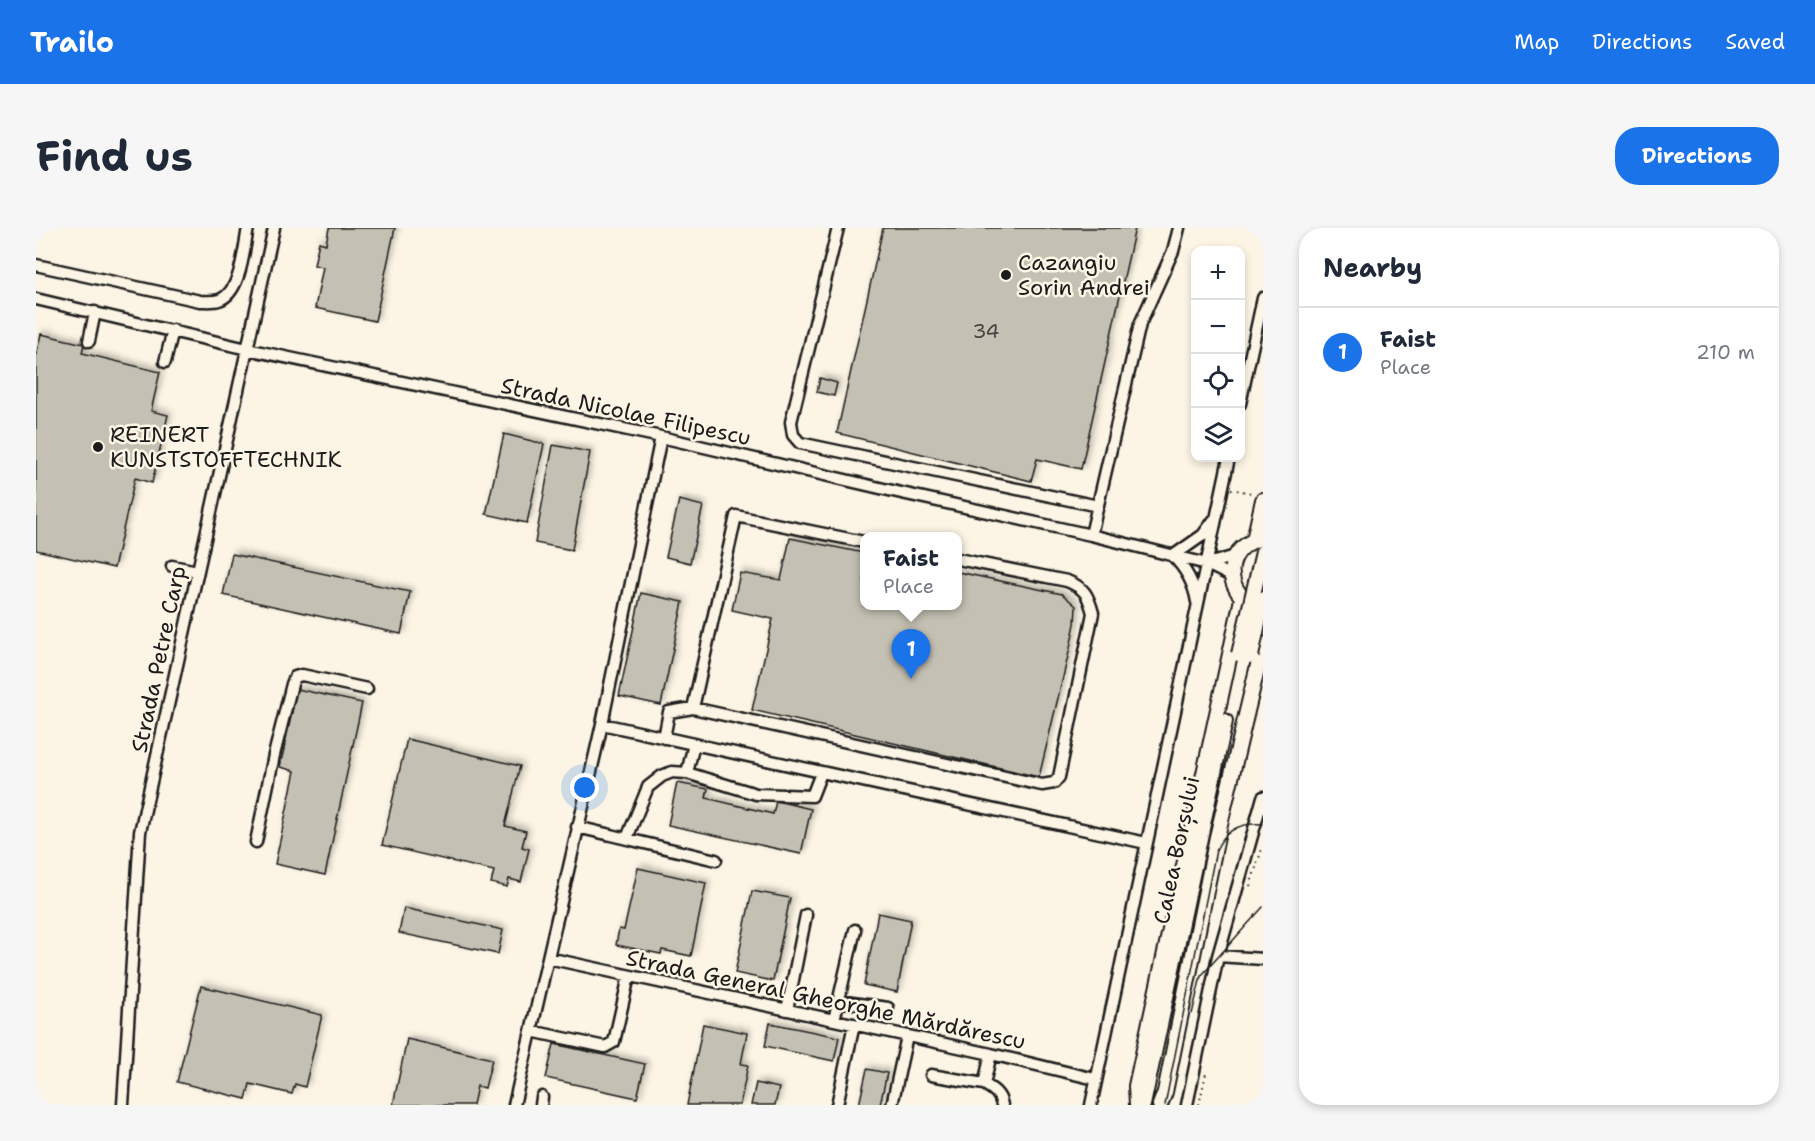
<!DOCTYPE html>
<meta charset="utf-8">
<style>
body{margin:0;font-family:"Shantell Sans",sans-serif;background:#f6f6f7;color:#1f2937}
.controls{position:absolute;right:18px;top:18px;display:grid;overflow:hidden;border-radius:12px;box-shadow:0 3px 9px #0003}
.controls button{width:54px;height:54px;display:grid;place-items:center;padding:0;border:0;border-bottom:2px solid #e0e1e3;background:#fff;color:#1f2937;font:30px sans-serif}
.you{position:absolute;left:549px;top:560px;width:21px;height:21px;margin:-15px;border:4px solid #fff;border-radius:50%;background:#1a73e8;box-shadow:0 0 0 9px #1a73e833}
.badge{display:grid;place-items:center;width:39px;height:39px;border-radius:50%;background:#1a73e8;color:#fff;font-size:20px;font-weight:700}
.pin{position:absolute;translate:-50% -50px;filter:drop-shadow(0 2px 3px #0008)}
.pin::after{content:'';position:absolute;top:32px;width:21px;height:18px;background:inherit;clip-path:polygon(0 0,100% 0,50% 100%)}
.popup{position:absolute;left:824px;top:304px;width:102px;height:78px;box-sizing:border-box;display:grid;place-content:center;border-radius:12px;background:#fff;filter:drop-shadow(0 2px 4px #0005);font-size:20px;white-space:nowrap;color:#747a83}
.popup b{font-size:22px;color:#1f2937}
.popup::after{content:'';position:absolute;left:50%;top:100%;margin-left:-12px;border:12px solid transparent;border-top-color:#fff}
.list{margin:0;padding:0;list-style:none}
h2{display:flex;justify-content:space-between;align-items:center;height:78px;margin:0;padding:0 24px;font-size:26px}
h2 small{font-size:20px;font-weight:400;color:#747a83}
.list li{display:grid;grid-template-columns:39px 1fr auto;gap:18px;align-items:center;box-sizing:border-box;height:90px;padding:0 24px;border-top:2px solid #e0e1e3}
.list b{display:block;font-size:22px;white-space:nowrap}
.list p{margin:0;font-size:20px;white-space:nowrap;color:#747a83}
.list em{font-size:20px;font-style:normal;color:#747a83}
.icon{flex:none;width:33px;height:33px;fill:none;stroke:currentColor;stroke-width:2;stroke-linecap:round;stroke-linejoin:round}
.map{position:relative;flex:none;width:1227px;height:877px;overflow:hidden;border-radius:24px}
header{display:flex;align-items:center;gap:36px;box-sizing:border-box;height:84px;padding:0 30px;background:#1a73e8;color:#fff}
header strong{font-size:28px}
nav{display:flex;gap:33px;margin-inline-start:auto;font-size:21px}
.intro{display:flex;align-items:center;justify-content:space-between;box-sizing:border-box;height:144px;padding:0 36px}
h1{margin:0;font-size:42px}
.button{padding:15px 27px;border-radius:24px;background:#1a73e8;color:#fff;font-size:21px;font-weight:700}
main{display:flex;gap:36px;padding:0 36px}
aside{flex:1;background:#fff;border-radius:24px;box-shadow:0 3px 9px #0003}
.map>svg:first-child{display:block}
.building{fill:#c4c0b3;stroke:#1c1c1c;stroke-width:1.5;filter:url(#shadow)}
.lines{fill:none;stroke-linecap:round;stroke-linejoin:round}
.minor-casing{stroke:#1c1c1c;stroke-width:15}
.major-casing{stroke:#1c1c1c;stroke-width:18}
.path{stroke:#1c1c1c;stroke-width:2;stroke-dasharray:1.5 4.5;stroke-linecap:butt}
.minor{stroke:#fcf5e5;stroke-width:10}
.major{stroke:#fcf5e5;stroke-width:14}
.tram{stroke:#1c1c1c;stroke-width:1.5}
.major-bridge-casing{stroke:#1c1c1c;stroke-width:18;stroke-linecap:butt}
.major-bridge{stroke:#fcf5e5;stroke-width:14}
.poi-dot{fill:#1c1c1c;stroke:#fcf5e5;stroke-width:2}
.labels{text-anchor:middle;stroke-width:5;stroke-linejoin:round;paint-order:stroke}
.number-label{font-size:20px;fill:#464542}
.poi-label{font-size:22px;fill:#1c1c1c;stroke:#fcf5e5;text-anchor:start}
.street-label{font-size:22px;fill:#1c1c1c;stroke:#fcf5e5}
</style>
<header>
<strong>Trailo</strong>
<nav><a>Map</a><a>Directions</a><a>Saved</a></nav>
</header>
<div class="intro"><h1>Find us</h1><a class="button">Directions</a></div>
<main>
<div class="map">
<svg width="1227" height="877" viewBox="0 0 1227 877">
<defs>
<filter id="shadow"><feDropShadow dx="3" dy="-3" stdDeviation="3" flood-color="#0004"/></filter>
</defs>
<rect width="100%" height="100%" fill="#fcf5e5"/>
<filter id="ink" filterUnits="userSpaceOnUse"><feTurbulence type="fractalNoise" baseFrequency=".0167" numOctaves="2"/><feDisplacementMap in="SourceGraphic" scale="12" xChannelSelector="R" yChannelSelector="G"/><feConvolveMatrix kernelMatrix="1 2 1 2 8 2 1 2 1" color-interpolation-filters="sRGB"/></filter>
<g filter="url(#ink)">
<path class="building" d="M293,0H359L339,93L279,80L287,39L278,37L283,14L290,16Z
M847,0H1099L1045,241L1001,231L995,253L801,205Z
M5,106L48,116L46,125L124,144L115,183L132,187L116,255L99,250L78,340L0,322V128Z
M784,150L801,155L798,168L781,164Z
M468,206L508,216L491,295L450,286Z
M517,217L554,224L536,322L499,315Z
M643,272L667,278L654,335L630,329Z
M754,310L828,325V378H922V344L1026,366L1040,378L1039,396L1034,420L1003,549L716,482L737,391L696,382L704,345L745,352Z
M196,326L374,364L365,406L187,367Z
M605,365L647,374L625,477L583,468Z
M261,461L326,475L289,647L239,636L259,543L244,539Z
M371,511L484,538L469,598L490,603L486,619L493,621L485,654L473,651L471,659L455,655L458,643L346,617Z
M641,555L672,561L670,570L737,586L740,573L775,581L765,626L632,597Z
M602,640L670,655L655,728L626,722L625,726L580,717L583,701L588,702Z
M716,663L754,670L737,753L699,745Z
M368,680L467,702L462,726L363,705Z
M842,685L875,692L861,764L828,757Z
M165,758L286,787L269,859L259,856L256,866L214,856L210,871L141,854Z
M734,795L803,809L798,833L729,818Z
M667,796L711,805L705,836L712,837L704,877H651Z
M371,811L456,831L449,860L441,858L437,877H357Z
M518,816L609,836L601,870L510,850Z
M831,841L851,845L844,877H823Z
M720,855L743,860L739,877H715Z"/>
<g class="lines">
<defs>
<path id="minor" d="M802,0L755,194L757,207L764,215L1062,278
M0,37L164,73C170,73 177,74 183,72C205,65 208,20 212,0
M0,71L211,121L625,209L861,264L1055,307L1171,336L1195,348
M53,113L59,84
M129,134L137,102
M1204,176L1227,70
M1055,307L1104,96L1137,23L1143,0
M1171,336L1200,328
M136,338L162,343
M1161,374C1158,355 1150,341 1137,328L1167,307L1178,292
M657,480L700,288L828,314
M566,496L1110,615
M628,510L633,484L657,480L1006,557L1018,555L1023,549L1057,385C1052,367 1049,360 1031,353L922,331
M651,545L658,516
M541,599L680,632
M591,610L612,559L626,548L636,544L651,545L720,566L776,568L785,545
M220,614L238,527L256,456L259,449L266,447L331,461
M1182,728L1227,731
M512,730L955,826L1059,851
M802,773L852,780
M751,782L770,687
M798,792L819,702
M495,803L569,819L578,814L593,748
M955,826L948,856C958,862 964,866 966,877
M895,847L948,856
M87,877L104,604L238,0
M478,877L566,496L625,209
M505,877L506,869
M801,877L818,796
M856,877L871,808
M1055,877L1193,230
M1151,877L1182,728L1227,569"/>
<path id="major" d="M1218,312L1227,272
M1214,376C1185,355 1191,317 1227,310
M1101,877L1100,858L1206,371
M1107,877L1189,493
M1124,877L1129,864L1181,609L1227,416"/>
</defs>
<use href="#minor" class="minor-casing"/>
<use href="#major" class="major-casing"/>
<path class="path" d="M1195,261L1216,265
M1214,658L1227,618
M1163,877L1170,845"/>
<use href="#minor" class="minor"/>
<use href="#major" class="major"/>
<path class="tram" d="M1156,786L1165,748L1227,679
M1129,877L1180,622C1189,602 1206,594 1227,596"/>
<defs>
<path id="major-bridge" d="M1203,426L1227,324
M1215,428L1227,371"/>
</defs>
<use href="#major-bridge" class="major-bridge-casing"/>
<use href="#major-bridge" class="major-bridge"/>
</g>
</g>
<g class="poi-dot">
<circle cx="970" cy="47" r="6"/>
<circle cx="62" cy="219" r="6"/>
</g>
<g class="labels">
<g class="number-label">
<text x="950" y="110">34</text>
</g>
<g class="poi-label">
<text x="982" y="42">Cazangiu<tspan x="982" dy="25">Sorin Andrei</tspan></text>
<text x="74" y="214">REINERT<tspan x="74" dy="25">KUNSTSTOFFTECHNIK</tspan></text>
</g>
<g class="street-label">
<text transform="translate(590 183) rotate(12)" y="8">Strada Nicolae Filipescu</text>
<text transform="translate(122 431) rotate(-78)" y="8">Strada Petre Carp</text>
<text transform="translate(1140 622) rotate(-78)" y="8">Calea Borșului</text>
<text transform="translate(790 771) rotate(12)" y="8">Strada General Gheorghe Mărdărescu</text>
</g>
</g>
</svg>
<div class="controls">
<button>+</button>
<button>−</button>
<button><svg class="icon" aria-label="locate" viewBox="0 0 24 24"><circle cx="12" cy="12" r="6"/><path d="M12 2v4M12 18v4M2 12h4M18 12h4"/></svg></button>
<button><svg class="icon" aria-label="layers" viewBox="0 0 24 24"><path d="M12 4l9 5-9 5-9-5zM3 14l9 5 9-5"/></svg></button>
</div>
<div class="you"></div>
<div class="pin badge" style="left:875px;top:451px">1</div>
<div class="popup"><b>Faist</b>Place</div>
</div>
<aside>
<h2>Nearby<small></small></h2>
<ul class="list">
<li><span class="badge">1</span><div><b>Faist</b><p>Place</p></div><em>210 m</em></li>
</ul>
</aside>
</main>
